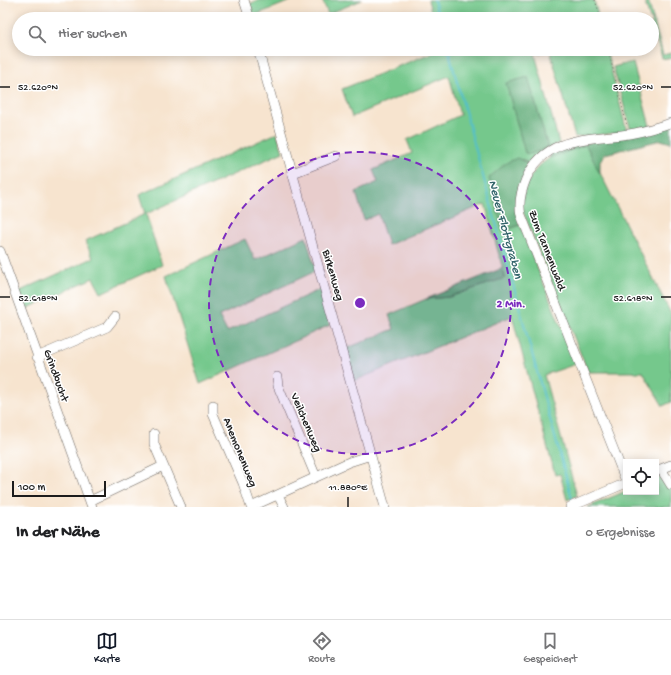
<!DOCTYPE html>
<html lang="de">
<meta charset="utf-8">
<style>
body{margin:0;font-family:"Gochi Hand",sans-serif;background:#f6f6f6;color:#202124}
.controls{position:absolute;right:12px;bottom:12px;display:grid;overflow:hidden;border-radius:0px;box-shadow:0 2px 10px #0003}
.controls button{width:36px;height:36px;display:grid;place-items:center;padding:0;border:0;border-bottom:1px solid #e0e0e0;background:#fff;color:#202124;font:20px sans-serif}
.scale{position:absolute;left:12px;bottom:10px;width:94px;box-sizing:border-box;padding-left:4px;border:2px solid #1c1c1c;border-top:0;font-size:11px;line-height:14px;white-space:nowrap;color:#1c1c1c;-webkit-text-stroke:3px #fff;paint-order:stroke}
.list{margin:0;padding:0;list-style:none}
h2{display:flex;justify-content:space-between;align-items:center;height:52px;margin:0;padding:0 16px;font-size:17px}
h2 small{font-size:13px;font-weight:400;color:#757577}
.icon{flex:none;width:22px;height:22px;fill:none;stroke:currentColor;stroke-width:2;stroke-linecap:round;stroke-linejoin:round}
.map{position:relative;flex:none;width:671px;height:507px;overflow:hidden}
.search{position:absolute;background:#fff;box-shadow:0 2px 10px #0003;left:12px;right:12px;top:12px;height:44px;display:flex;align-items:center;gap:10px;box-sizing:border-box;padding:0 14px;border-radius:22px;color:#757577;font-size:15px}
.sheet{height:112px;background:#fff}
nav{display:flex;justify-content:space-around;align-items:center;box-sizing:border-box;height:56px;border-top:1px solid #e0e0e0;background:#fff;font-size:11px;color:#757577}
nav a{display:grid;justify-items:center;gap:2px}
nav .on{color:#111827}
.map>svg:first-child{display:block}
.green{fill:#75c88c;stroke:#487254}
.forest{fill:#60ac78;stroke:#3e644a}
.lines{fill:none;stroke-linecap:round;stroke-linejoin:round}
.stream{stroke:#52bfcb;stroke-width:2}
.minor-casing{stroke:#69625b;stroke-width:10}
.path{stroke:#69625b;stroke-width:1;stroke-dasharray:1 3;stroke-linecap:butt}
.minor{stroke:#fff;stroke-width:9}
.ticks{fill:none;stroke:#1c1c1c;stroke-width:1.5}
.ring{fill:none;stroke:#7b2cbf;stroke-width:2;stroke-dasharray:7 5}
.labels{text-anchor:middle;stroke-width:3;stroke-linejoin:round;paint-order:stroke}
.street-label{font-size:12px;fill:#1c1c1c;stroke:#fff}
.water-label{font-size:13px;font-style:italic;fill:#34656b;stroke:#fff}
.ticks-label{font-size:10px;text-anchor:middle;fill:#1c1c1c;stroke:#fff;stroke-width:3;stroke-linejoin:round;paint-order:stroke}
.centre{fill:#7b2cbf;stroke:#fff;stroke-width:2}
.ring-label{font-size:12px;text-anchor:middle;font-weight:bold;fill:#7b2cbf;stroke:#fff;stroke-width:3;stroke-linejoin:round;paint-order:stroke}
</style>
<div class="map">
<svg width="671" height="507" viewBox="0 0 671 507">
<rect width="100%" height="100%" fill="#fff"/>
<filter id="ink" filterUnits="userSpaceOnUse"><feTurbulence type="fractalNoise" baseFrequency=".025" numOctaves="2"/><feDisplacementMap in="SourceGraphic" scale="8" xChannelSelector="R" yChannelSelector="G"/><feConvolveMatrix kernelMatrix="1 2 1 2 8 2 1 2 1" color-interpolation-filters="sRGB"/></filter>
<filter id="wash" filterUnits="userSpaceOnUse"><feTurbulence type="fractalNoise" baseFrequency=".012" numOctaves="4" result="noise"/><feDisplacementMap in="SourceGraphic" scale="16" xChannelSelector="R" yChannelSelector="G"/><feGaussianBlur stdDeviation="0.9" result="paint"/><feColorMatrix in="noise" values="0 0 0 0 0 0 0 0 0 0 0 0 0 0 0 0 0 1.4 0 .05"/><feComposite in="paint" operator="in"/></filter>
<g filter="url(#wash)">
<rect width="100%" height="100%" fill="#f7e4cf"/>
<path class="green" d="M260,0H293L253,16L249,4Z
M322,0H362L328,14Z
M428,0H594L599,19H433Z
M644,0H648L663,55L671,53V59L662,58L652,25V19H650Z
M441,49H606L627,132L575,137L550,51L535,54L559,143L536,156L530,164L522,159L504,231L520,225L576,364L544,375L577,496L567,500L560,474L555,475L512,316L354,381L345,349L394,329L389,315L426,299L449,297L505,277L485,204L388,245L378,214L364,220L356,192L378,182L373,170L412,153L407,140L460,115L449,76L352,117L342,89Z
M628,63H633L650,126L631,131L613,67Z
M277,133L283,152L146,214L162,265L101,293L93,278L24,310L18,292L93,258L85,241L145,214L139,195Z
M586,145L671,314V402L663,406L643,372H588L521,207C526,167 549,153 586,145Z
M306,237L316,271L219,316L227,332L321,289L330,325L200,384L166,276L245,239L255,260Z
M661,477L671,489V507H588L626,491L656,492V479Z"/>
<path class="forest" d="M528,77L548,147L531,154L525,153L506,83Z
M671,125V143L661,140L605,154L600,161V174L586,145L549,158L553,150Z
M517,158L530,164L517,211L520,225L503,231L489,178L506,163Z
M503,268L505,278L449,297L426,299Z"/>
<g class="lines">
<path class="stream" d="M434,0L439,19
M448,49L573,502"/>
</g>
</g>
<g filter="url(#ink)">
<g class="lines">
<defs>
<path id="minor" d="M244,0L250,19
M258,49L385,507
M293,173L336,156
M0,251L92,507
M37,357L107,327L115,317
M277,377L278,386L316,477
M213,405V414L243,483L251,507
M154,434V444L181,507
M661,469L671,485
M656,471L671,465
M626,481L521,215C518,202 521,191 526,179C546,135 589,140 629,134C644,132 657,127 671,123
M278,495L284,507
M90,501L163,466
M251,507L349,462L371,455
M570,507L626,483"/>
</defs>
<use href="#minor" class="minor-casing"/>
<path class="path" d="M595,0L601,19
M608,49L627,126"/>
<use href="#minor" class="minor"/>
</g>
</g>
<path class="ticks" d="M0,87H10M661,87H671M0,297H10M661,297H671M348,497V507"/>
<circle cx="360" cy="303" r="151" fill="#7b2cbf" fill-opacity=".12"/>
<circle class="ring" cx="360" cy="303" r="151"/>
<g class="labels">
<g class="street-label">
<text transform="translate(548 250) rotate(69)" y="4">Zum Tannenwald</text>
<text transform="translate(334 275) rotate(74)" y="4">Birkenweg</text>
<text transform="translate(57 375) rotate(70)" y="4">Grindbucht</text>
<text transform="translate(307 422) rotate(67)" y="4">Veilchenweg</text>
<text transform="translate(241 452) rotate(68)" y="4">Anemonenweg</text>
</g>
<g class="water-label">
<text transform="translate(507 229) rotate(75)" y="5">Neuer Flottgraben</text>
</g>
</g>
<g class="ticks-label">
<text x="38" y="90">52.620°N</text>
<text x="633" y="90">52.620°N</text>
<text x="38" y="301">52.618°N</text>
<text x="633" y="301">52.618°N</text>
<text x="348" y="490">11.880°E</text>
</g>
<circle cx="360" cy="303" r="6" class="centre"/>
<g class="ring-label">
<text x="511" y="307">2 Min.</text>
</g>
</svg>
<div class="controls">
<button><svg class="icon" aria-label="locate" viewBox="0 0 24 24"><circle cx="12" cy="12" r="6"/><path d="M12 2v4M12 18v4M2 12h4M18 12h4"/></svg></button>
</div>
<div class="scale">100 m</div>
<div class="search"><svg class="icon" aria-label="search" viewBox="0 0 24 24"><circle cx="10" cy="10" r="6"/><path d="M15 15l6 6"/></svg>Hier suchen</div>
</div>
<section class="sheet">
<h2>In der Nähe<small>0 Ergebnisse</small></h2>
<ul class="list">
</ul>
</section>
<nav>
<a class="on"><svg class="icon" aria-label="map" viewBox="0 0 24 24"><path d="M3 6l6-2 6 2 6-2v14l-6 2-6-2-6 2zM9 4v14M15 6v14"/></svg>Karte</a>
<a><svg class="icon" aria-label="directions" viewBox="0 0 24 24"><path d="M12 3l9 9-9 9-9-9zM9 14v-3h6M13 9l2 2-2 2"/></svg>Route</a>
<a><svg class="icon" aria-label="saved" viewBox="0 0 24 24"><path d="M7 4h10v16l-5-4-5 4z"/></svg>Gespeichert</a>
</nav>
